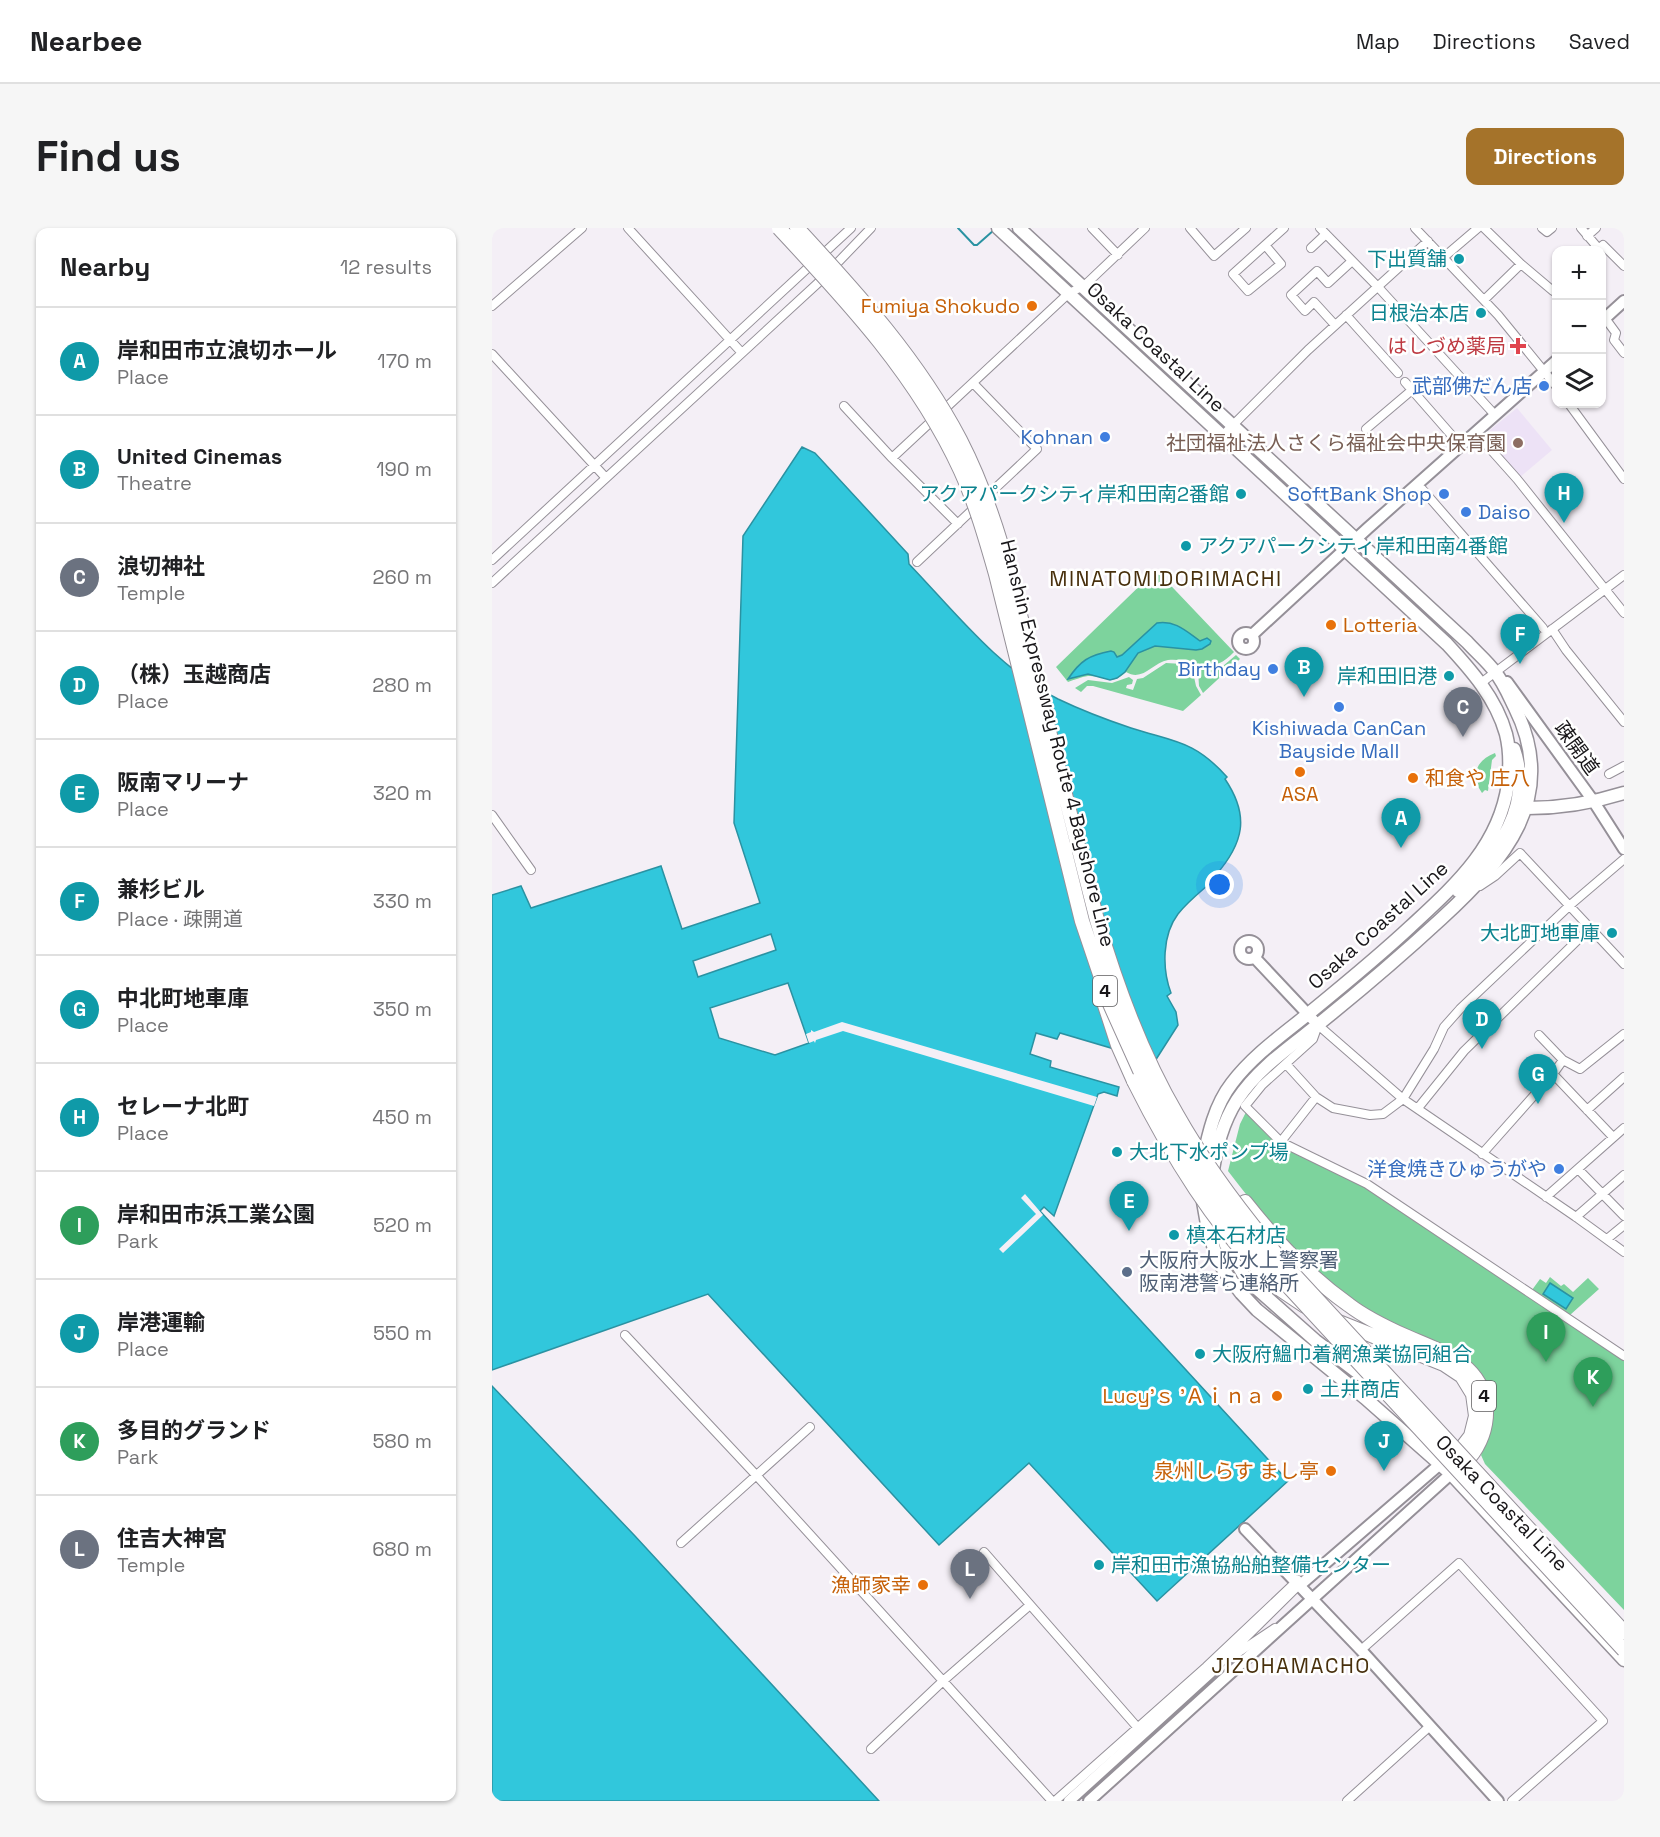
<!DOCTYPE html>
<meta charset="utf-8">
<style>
body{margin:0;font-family:"Space Grotesk","Noto Sans JP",sans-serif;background:#f6f6f6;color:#202124}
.controls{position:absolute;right:18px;top:18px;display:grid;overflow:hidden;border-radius:12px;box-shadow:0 2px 4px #0004}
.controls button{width:54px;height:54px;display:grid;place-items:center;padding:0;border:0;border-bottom:2px solid #e0e0e0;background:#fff;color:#202124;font:30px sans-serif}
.you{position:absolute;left:728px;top:657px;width:21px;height:21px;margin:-15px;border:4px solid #fff;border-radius:50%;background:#1a73e8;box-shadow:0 0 0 9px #1a73e833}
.badge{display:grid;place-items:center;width:39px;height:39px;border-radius:50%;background:#a5732a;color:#fff;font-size:20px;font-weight:700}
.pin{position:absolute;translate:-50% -50px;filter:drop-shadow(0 2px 3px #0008)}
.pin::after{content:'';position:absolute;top:32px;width:21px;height:18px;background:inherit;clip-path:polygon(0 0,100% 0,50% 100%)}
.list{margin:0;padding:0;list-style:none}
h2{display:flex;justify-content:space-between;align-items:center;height:78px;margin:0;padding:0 24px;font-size:26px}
h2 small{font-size:20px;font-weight:400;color:#757577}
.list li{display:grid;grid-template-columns:39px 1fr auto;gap:18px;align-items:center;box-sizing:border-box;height:108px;padding:0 24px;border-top:2px solid #e0e0e0}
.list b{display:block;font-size:22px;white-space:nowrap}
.list p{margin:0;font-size:20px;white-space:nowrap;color:#757577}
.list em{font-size:20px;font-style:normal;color:#757577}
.icon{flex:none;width:33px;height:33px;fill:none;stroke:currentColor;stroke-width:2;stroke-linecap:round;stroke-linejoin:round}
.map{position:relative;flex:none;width:1132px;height:1573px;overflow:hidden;border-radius:12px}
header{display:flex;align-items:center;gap:36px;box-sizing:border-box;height:84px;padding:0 30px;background:#fff;border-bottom:2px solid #e0e0e0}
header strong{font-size:28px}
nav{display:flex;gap:33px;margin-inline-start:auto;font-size:21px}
.intro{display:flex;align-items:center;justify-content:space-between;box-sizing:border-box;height:144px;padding:0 36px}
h1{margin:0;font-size:42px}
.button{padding:15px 27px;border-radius:12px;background:#a5732a;color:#fff;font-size:21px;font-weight:700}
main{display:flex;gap:36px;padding:0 36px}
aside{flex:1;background:#fff;border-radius:12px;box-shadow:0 2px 4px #0004}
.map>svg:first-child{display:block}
.education{fill:#ede2f6}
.green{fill:#7dd39d}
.water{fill:#31c7dc;stroke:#2a92a2;stroke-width:1.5;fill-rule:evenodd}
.pier{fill:#f4eff6}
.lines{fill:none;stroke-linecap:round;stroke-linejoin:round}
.stream{stroke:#2a92a2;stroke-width:2}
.street-casing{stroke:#959098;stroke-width:10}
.secondary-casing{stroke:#959098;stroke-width:14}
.primary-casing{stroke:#959098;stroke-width:15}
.highway-casing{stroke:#959098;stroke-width:16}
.street{stroke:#fff;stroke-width:8}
.secondary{stroke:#fff;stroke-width:10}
.primary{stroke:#fff;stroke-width:12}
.highway{stroke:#fff;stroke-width:14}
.highway-bridge-casing{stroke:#959098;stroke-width:16;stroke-linecap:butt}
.highway-bridge{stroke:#fff;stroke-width:14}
.culture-dot{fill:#0f9aa8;stroke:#fff;stroke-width:2}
.food-dot{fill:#e8710a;stroke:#fff;stroke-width:2}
.health-dot{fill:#e0444e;stroke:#fff;stroke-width:2}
.shop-dot{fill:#3f7fe0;stroke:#fff;stroke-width:2}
.education-dot{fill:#8d6e63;stroke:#fff;stroke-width:2}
.service-dot{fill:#5c6f8a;stroke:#fff;stroke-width:2}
.labels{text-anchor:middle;stroke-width:5;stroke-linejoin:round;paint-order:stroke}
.shield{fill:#fff;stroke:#5d5c5e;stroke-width:1.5}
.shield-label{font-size:18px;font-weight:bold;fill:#181619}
.culture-label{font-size:20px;fill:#0d838f;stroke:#fff;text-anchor:start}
.food-label{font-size:20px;fill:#c56008;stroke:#fff;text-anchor:end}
.health-label{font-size:20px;fill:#be3a42;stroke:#fff;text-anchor:end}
.street-label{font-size:20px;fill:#181619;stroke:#fff}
.shop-label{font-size:20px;fill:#366cbe;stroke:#fff;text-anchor:end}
.education-label{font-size:20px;fill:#785e54;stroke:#fff;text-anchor:end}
.service-label{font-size:20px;fill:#4e5e75;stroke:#fff;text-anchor:start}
.neighbourhood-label{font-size:21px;letter-spacing:1.5px;fill:#48300d;stroke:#fff}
</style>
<header>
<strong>Nearbee</strong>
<nav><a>Map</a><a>Directions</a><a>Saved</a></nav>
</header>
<div class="intro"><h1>Find us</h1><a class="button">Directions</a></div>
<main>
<aside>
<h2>Nearby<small>12 results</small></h2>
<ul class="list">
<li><span class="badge" style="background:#0f9aa8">A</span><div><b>岸和田市立浪切ホール</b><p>Place</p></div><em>170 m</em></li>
<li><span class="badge" style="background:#0f9aa8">B</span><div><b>United Cinemas</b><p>Theatre</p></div><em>190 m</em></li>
<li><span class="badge" style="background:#6b7280">C</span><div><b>浪切神社</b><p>Temple</p></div><em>260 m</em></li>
<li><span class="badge" style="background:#0f9aa8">D</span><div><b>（株）玉越商店</b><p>Place</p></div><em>280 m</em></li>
<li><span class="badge" style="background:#0f9aa8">E</span><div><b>阪南マリーナ</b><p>Place</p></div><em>320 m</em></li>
<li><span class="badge" style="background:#0f9aa8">F</span><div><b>兼杉ビル</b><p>Place · 疎開道</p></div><em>330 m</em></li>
<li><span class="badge" style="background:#0f9aa8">G</span><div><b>中北町地車庫</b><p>Place</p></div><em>350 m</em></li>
<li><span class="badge" style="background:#0f9aa8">H</span><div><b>セレーナ北町</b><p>Place</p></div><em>450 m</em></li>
<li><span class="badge" style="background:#2e9e5b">I</span><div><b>岸和田市浜工業公園</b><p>Park</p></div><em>520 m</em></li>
<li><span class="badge" style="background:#0f9aa8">J</span><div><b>岸港運輸</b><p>Place</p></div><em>550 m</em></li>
<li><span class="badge" style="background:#2e9e5b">K</span><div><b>多目的グランド</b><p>Park</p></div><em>580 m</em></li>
<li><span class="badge" style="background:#6b7280">L</span><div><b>住吉大神宮</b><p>Temple</p></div><em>680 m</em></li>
</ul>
</aside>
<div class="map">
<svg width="1132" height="1573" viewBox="0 0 1132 1573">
<rect width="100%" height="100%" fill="#f4eff6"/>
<path class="education" d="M1025,180L1060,222L1027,250L992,207Z"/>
<path class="green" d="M664,342L742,424C715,452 703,429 676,432C660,435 651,454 634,444C618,459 614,447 596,448C589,449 582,452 576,454L564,439Z
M744,427L748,431L711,465L707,458L706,442L731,438Z
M674,435L691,436L701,444L704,458L709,467L691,483L601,458H595L589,464L583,460L596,452L620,455L637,449L641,452L640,456L635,457L634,460L641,462L645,451L651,450Z
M1003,525L1004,528L1000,532L996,563L993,562L990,565C978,548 984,532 1003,525Z
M755,882L788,916L880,963L988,1037L1132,1131V1382L993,1236L989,1227C1002,1194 1007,1169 982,1138C978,1134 972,1131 967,1128C940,1110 908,1104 881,1087C823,1051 777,997 736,943L748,896Z
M1058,1049L1069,1058L1072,1056L1081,1064L1096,1050L1107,1061L1078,1087L1040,1062L1048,1051L1054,1055Z"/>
<path class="water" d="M310,219L323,225L416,326L417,336C463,384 506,440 566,471C589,482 615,492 639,500C682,514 702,512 735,549L733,551C758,588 752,615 723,648L724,650C711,662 697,672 686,686C670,707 670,741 679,765L675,768L684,784L686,797L663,833L568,805L565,811L544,805L538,826L559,833L558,839L627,859L625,868L612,864L606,866L562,988L552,979L548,983L796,1253L665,1373L537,1235L447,1317L216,1066L0,1142V667L29,658L39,680L169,638L190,701L268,675L242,595L251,308ZM279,706L284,722L206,749L201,733ZM296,755L317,815L283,827L227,810L218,780Z
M665,395C683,392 694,403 708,413L715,410L719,413L718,416L710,421L704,422L663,418L646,425L633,444L625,450L618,452L596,446L576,451C588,433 597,427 619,423L622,424L625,429L630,427Z
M1058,1055L1081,1070L1074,1081L1051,1066Z
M0,1158L143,1308L387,1573H0Z"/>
<path class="pier" d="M350,794L605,869L602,878L351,803L324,812L323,815L322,813L317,815L314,806L319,804V802L322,804Z
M533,966L551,987L511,1025L507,1021L544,986L529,970Z"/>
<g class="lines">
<path class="stream" d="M466,0L482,17H485L502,2"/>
<defs>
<path id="street" d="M136,0L250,125
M600,0L626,27
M698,0L722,28L754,0
M828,0L886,59L1003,187
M923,0L1006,87L1064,158
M992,0L1029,36L1061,63L1064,60
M1050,0L1055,4L1060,0
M1089,0L1107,21
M1095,8L1104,0
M773,17L789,36L756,63L741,46L792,0
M819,20L834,6
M1105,22L1111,17L1132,38
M952,29L986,0
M992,72L1029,36
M0,78L90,0
M854,87L906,145
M1113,90L1124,105L1122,112L1132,125
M843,97L822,74L813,83L799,67L825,43L836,55L860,33
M0,126L114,250
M913,154L969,218
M1077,176L1132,251
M352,178L400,230L466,296
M874,201L920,162
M984,205L1025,251L1132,385
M731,207L816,122L936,13
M400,230L577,65L592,58L653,0
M930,261L1051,400
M0,332L359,0
M425,334L545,221L481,155
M0,355L326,55L379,0
M1060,401L1074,422L1132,494
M989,455L1132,347
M1117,546L1132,538
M0,587L39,642
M988,658L1003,648L1028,625L1132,736
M1047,807L1071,832L1088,841L1132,806
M794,836L824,869L841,880L878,887L891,886L911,871L942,821L952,799L968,781L1077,678L1132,631
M1061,846L1121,909
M926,880L972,823L1099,699
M1095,882L1132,849
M791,911L824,869
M990,926L1061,846L1071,832
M1086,941L1132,988
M1054,969L1132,900
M1084,989L1132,947
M1115,1011L1132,997
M1132,1024L1084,989L911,871L826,797L821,811L770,857L753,878L789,914L875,956L1132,1128
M133,1107L264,1247L560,1573
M189,1315L318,1199
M492,1324L646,1500
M869,1422L967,1335L1111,1493L1020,1573
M738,1430L783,1400
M719,1444L804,1360
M379,1521L451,1453L538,1377
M563,1573L714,1439L806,1352
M855,1573L938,1498"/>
<path id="secondary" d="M1110,93L1132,73
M746 413a8 8 0 1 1 16 0a8 8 0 1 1-16 0Z
M760,407L876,300L1064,133
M1015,454L1102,574L1132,621
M748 722a9 9 0 1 1 18 0a9 9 0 1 1-18 0Z
M763,730L826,797
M753,1301L869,1422L1006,1573
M807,1358L954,1231
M577,1573L719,1444
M597,1573L963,1242"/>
<path id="primary" d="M506,0L955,416C979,442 1004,470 1014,506C1018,522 1018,539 1016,556C1007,619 962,658 918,699C887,728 854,755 821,782C793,805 762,826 740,855C722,878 716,908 710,936
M527,0L975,414C984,424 995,433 1003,444C1012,455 1017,468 1023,480C1068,570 1012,633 949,691C910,727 869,762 828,795C798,819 766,840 745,872C731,894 723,924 720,950
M1028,580C1065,581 1097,576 1132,565
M966,663C1006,624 1042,579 1022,521
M710,968L716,1002L724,1027L732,1043L749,1065L765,1082L873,1170L959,1246L1132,1432
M728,999L734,1017L754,1051L824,1113L882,1157"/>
<path id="highway" d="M609,765L626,817L642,853
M753,974C784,1013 816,1048 857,1077C874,1090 893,1099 913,1108C947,1123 990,1135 994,1179C995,1198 989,1215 977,1230
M782,1057L813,1078
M844,1093L952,1136L970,1148L981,1166L984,1188L979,1208L969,1221"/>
</defs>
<use href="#street" class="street-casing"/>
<use href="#secondary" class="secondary-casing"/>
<use href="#primary" class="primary-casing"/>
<use href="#highway" class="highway-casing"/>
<use href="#street" class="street"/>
<use href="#secondary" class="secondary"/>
<use href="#primary" class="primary"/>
<use href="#highway" class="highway"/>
<defs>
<path id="highway-bridge" d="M287,0C357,75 426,149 469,243C484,276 494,311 504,346L590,693L618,776L654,856L690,920L737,989L785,1046L1132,1422
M305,0C366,66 426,132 468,212C504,282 522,361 540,436C562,522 583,607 605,692C625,760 649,826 685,887C716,942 754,991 795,1039L1132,1404
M642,853C679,927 723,999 782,1057"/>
</defs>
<use href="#highway-bridge" class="highway-bridge-casing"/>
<use href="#highway-bridge" class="highway-bridge"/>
</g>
<g class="culture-dot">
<circle cx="967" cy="31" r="6"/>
<circle cx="989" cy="85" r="6"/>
<circle cx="749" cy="266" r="6"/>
<circle cx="694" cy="318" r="6"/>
<circle cx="957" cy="448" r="6"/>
<circle cx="1120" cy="705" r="6"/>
<circle cx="625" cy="924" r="6"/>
<circle cx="682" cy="1007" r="6"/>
<circle cx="708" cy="1126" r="6"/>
<circle cx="816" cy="1161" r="6"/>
<circle cx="607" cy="1337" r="6"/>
</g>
<g class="food-dot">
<circle cx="540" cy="78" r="6"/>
<circle cx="839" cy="397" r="6"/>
<circle cx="808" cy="544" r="6"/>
<circle cx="921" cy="550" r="6"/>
<circle cx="785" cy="1168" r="6"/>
<circle cx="839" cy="1243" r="6"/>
<circle cx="431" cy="1357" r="6"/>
</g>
<path class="health-dot" d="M1023 109h6v6h6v6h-6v6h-6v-6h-6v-6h6z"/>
<g class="shop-dot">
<circle cx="1052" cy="158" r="6"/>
<circle cx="613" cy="209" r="6"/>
<circle cx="952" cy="266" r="6"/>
<circle cx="974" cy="284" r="6"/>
<circle cx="781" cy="441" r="6"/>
<circle cx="847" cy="479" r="6"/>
<circle cx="1067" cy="941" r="6"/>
</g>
<circle class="education-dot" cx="1026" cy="215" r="6"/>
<circle class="service-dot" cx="635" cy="1044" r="6"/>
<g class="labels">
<g class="shield">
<rect x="601" y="748" width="24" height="30" rx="4.5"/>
<rect x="980" y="1153" width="24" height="30" rx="4.5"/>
</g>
<g class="shield-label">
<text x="613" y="769">4</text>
<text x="992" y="1174">4</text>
</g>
<g class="culture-label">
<text x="955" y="38" text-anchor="end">下出質舗</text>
<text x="977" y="92" text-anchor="end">日根治本店</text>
<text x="737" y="273" text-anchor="end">アクアパークシティ岸和田南2番館</text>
<text x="706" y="325">アクアパークシティ岸和田南4番館</text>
<text x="945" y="455" text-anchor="end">岸和田旧港</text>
<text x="1108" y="712" text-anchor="end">大北町地車庫</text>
<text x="637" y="931">大北下水ポンプ場</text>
<text x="694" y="1014">槙本石材店</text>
<text x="720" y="1133">大阪府鰮巾着網漁業協同組合</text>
<text x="828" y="1168">土井商店</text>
<text x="619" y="1344">岸和田市漁協船舶整備センター</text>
</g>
<g class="food-label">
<text x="528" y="85">Fumiya Shokudo</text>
<text x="851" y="404" text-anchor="start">Lotteria</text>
<text x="933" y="557" text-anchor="start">和食や 庄八</text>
<text x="808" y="573" text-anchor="middle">ASA</text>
<text x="773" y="1175">Lucy’ｓ ’Ａｉｎａ</text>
<text x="827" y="1250">泉州しらす まし亭</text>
<text x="419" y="1364">漁師家幸</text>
</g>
<g class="health-label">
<text x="1014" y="125">はしづめ薬局</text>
</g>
<g class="street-label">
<text transform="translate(664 119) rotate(43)" y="7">Osaka Coastal Line</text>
<text transform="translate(566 515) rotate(76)" y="7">Hanshin Expressway Route 4 Bayshore Line</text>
<text transform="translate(1085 520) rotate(54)" y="7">疎開道</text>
<text transform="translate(886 697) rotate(-42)" y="7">Osaka Coastal Line</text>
<text transform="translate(1010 1275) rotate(46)" y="7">Osaka Coastal Line</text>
</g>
<g class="shop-label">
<text x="1040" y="165">武部佛だん店</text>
<text x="601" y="216">Kohnan</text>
<text x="940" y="273">SoftBank Shop</text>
<text x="986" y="291" text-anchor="start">Daiso</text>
<text x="769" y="448">Birthday</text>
<text x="847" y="507" text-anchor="middle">Kishiwada CanCan<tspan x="847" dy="23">Bayside Mall</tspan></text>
<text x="1055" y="948">洋食焼きひゅうがや</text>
</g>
<g class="education-label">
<text x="1014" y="222">社団福祉法人さくら福祉会中央保育園</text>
</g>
<g class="service-label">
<text x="647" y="1039">大阪府大阪水上警察署<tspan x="647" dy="23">阪南港警ら連絡所</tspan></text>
</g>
<g class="neighbourhood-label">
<text x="674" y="358">MINATOMIDORIMACHI</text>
<text x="799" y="1445">JIZOHAMACHO</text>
</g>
</g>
</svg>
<div class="controls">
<button>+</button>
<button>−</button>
<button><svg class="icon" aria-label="layers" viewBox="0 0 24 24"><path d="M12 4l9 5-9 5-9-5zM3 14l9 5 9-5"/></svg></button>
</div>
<div class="you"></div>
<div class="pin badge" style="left:909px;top:620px;background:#0f9aa8">A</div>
<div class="pin badge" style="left:812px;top:469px;background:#0f9aa8">B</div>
<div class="pin badge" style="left:971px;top:509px;background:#6b7280">C</div>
<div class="pin badge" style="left:990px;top:821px;background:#0f9aa8">D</div>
<div class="pin badge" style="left:637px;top:1003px;background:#0f9aa8">E</div>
<div class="pin badge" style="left:1028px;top:436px;background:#0f9aa8">F</div>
<div class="pin badge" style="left:1046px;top:876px;background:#0f9aa8">G</div>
<div class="pin badge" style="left:1072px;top:295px;background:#0f9aa8">H</div>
<div class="pin badge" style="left:1054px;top:1134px;background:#2e9e5b">I</div>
<div class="pin badge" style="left:892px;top:1243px;background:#0f9aa8">J</div>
<div class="pin badge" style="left:1101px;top:1179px;background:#2e9e5b">K</div>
<div class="pin badge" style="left:478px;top:1371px;background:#6b7280">L</div>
</div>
</main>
